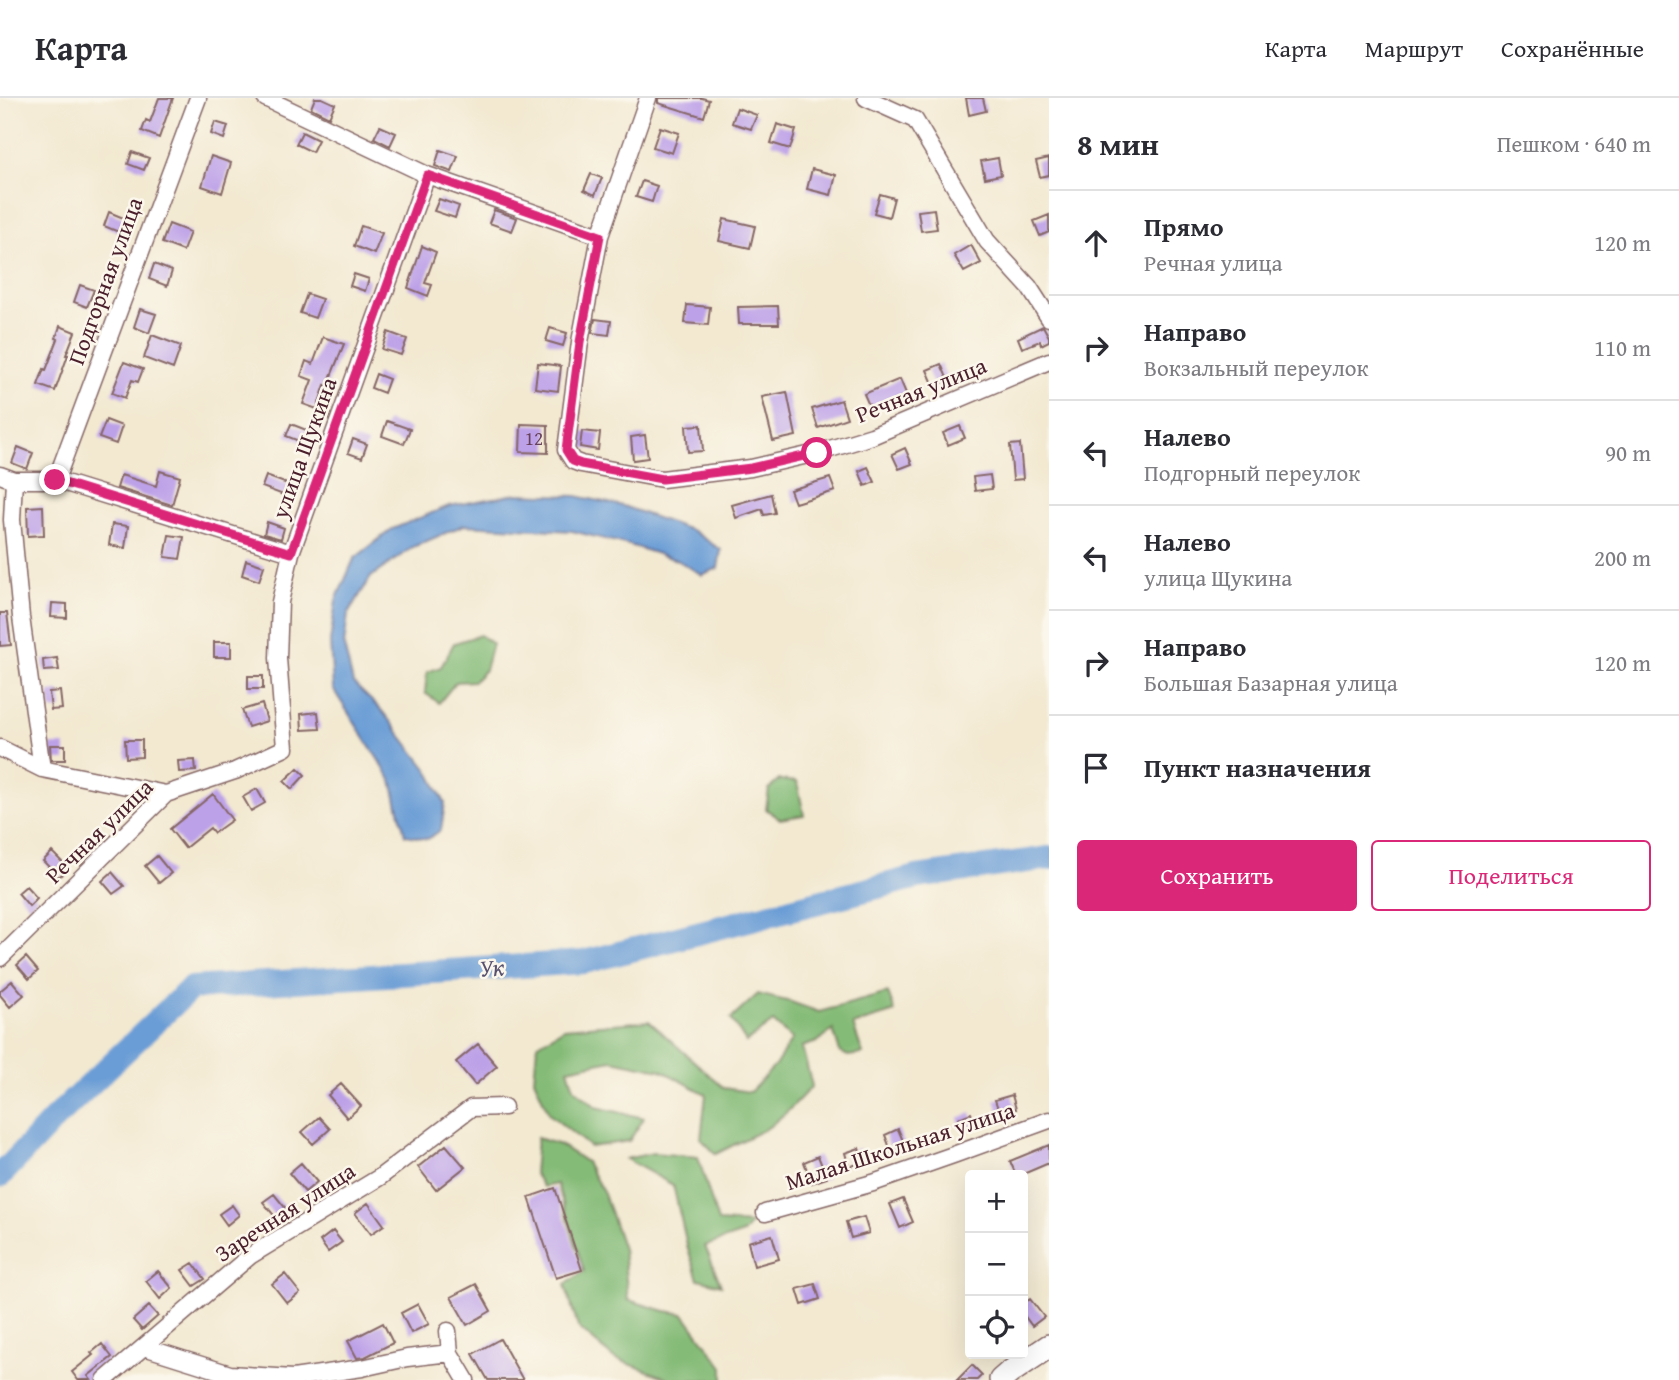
<!DOCTYPE html>
<html lang="ru">
<meta charset="utf-8">
<style>
body{margin:0;font-family:"Gentium Book Plus",serif;background:#f7f7f7;color:#2b2b33}
.controls{position:absolute;right:21px;bottom:21px;display:grid;overflow:hidden;border-radius:7px;box-shadow:0 7px 28px #0002}
.controls button{width:63px;height:63px;display:grid;place-items:center;padding:0;border:0;border-bottom:2px solid #e1e1e2;background:#fff;color:#2b2b33;font:35px sans-serif}
.stop{position:absolute;width:21px;height:21px;margin:-16px;border:5px solid #db2777;border-radius:50%;background:#fff}
.stop.end{background:#db2777;border-color:#fff;box-shadow:0 2px 7px #0008}
.list{margin:0;padding:0;list-style:none}
h2{display:flex;justify-content:space-between;align-items:center;height:91px;margin:0;padding:0 28px;font-size:30px}
h2 small{font-size:23px;font-weight:400;color:#7c7c81}
.list li{display:grid;grid-template-columns:46px 1fr auto;gap:21px;align-items:center;box-sizing:border-box;height:105px;padding:0 28px;border-top:2px solid #e1e1e2}
.list b{display:block;font-size:26px;white-space:nowrap}
.list p{margin:0;font-size:23px;white-space:nowrap;color:#7c7c81}
.list em{font-size:23px;font-style:normal;color:#7c7c81}
.actions{display:flex;gap:14px;padding:21px 28px}
.actions a{flex:1;padding:16px 0;border:2px solid #db2777;border-radius:7px;text-align:center;font-size:24px;color:#db2777}
.actions .main{background:#db2777;color:#fff}
.icon{flex:none;width:38px;height:38px;fill:none;stroke:currentColor;stroke-width:2;stroke-linecap:round;stroke-linejoin:round}
.map{position:relative;flex:none;width:1049px;height:1282px;overflow:hidden}
header{display:flex;align-items:center;gap:42px;box-sizing:border-box;height:98px;padding:0 35px;background:#fff;border-bottom:2px solid #e1e1e2}
header strong{font-size:33px}
nav{display:flex;gap:38px;margin-inline-start:auto;font-size:24px}
main{display:flex}
aside{flex:1;background:#fff}
.map>svg:first-child{display:block}
.forest{fill:#84bb77;stroke:#676d51;stroke-width:2}
.water{fill:#6a9dd5;stroke:#5a5e80;stroke-width:2}
.lines{fill:none;stroke-linecap:round;stroke-linejoin:round}
.river{stroke:#6a9dd5;stroke-width:24}
.building{fill:#bda1e8}
.street-casing{stroke:#856665;stroke-width:19}
.secondary-casing{stroke:#856665;stroke-width:26}
.street{stroke:#fff;stroke-width:16}
.secondary{stroke:#fff;stroke-width:23}
.route{stroke:#db2777;stroke-width:9}
.labels{text-anchor:middle;stroke-width:5;stroke-linejoin:round;paint-order:stroke}
.number-label{font-size:19px;fill:#67405a}
.street-label{font-size:23px;fill:#4a1f2b;stroke:#fbf7ec}
.water-label{font-size:24px;font-style:italic;fill:#57516f;stroke:#fbf7ec}
</style>
<header>
<strong>Карта</strong>
<nav><a>Карта</a><a>Маршрут</a><a>Сохранённые</a></nav>
</header>
<main>
<div class="map">
<svg width="1049" height="1282" viewBox="0 0 1049 1282">
<rect width="100%" height="100%" fill="#fbf7ec"/>
<filter id="ink" filterUnits="userSpaceOnUse"><feTurbulence type="fractalNoise" baseFrequency=".0143" numOctaves="2"/><feDisplacementMap in="SourceGraphic" scale="14" xChannelSelector="R" yChannelSelector="G"/><feConvolveMatrix kernelMatrix="1 2 1 2 8 2 1 2 1" color-interpolation-filters="sRGB"/></filter>
<filter id="wash" filterUnits="userSpaceOnUse"><feTurbulence type="fractalNoise" baseFrequency=".00686" numOctaves="4" result="noise"/><feDisplacementMap in="SourceGraphic" scale="28" xChannelSelector="R" yChannelSelector="G"/><feGaussianBlur stdDeviation="1.57" result="paint"/><feColorMatrix in="noise" values="0 0 0 0 0 0 0 0 0 0 0 0 0 0 0 0 0 1.4 0 .05"/><feComposite in="paint" operator="in"/></filter>
<g filter="url(#wash)">
<rect width="100%" height="100%" fill="#f3e9d1"/>
<path class="forest" d="M480,537L492,546L485,572L474,583L456,584L439,605L425,595L427,574L441,569L454,545Z
M779,682L797,684L804,717L780,721L766,711L769,691Z
M888,895L895,914L853,927L863,956L848,958L840,954L833,932L817,944L802,949L812,988L789,1012L769,1029L716,1056L701,1041L706,996L661,972L612,962L568,971L574,990L596,1009L644,1020L629,1043L590,1049L549,1016L534,981L537,947L564,930L649,923L724,990L750,994L775,968L792,941L773,924L746,944L731,921L758,896L791,904L819,914Z
M537,1040L560,1047L586,1064L604,1096L623,1151L628,1202L665,1213L684,1216L723,1269V1282H669L667,1280L613,1260L578,1229L565,1187L584,1173L557,1086L543,1089L534,1075Z
M653,1055L698,1059L718,1124L751,1126L744,1135L705,1148L721,1187L698,1181L688,1151L673,1087L626,1061Z"/>
<path class="water" d="M516,396L576,398L623,408L693,433L721,452L718,470L702,477L677,462L629,447L572,433L464,427L413,449L371,479L348,516L344,548L353,585L382,613L428,672L445,705L441,732L428,741L405,737L392,683L333,591L330,544L336,502L354,461L392,431L449,408Z"/>
<g class="lines">
<path class="river" d="M0,1078L59,1016L191,890L584,864L917,779L1049,760"/>
</g>
<g id="blocks">
<path class="building" d="M159,0H173L159,40L142,33L146,22L150,24Z
M315,0H322L335,6L329,19L311,10Z
M658,0H702L709,2L704,19L658,5Z
M966,0H983L986,13L969,17Z
M737,10L757,17L751,31L732,25Z
M215,24L228,28L224,41L211,36Z
M777,26L796,32L790,51L771,45Z
M380,28L396,35L390,48L374,40Z
M660,29L679,35L672,55L653,49Z
M302,34L318,42L312,54L296,46Z
M440,52L458,58L452,74L435,68Z
M132,54L149,60L144,72L128,66Z
M211,58L231,65L222,95L202,88Z
M998,60L1001,77L985,80L981,63Z
M1049,60V77L1040,79L1036,63Z
M812,71L836,77L831,97L807,91Z
M591,76L602,80L595,97L584,92Z
M642,83L657,88L652,104L636,99Z
M880,96L894,100L889,119L874,115Z
M439,101L459,108L455,120L434,113Z
M934,111L937,131L921,133L918,113Z
M494,112L517,120L512,133L489,125Z
M109,114L126,121L121,135L104,128Z
M1049,117V134L1040,138L1034,123Z
M724,121L755,128L750,150L719,143Z
M169,126L190,134L183,153L162,145Z
M361,128L382,135L374,156L354,148Z
M971,147L981,165L964,174L954,157Z
M422,148L436,154L425,185L432,187L428,198L408,190Z
M154,166L172,173L167,188L149,181Z
M354,176L369,181L365,193L350,188Z
M80,187L94,192L87,209L74,204Z
M307,196L322,201L315,220L300,215Z
M687,207L710,209L708,227L685,225Z
M778,208L779,226H739L738,209Z
M140,211L156,216L149,235L134,229Z
M595,221L611,223L609,237L592,235Z
M60,228L75,234L66,257H68L55,293L38,287L44,271L46,272L58,241L56,240Z
M1043,228L1049,239V243L1041,247L1040,243L1022,250L1018,240Z
M550,230L567,235L563,248L546,243Z
M388,234L407,241L401,257L382,251Z
M152,237L181,248L173,271L144,260Z
M323,239L344,246L327,288L325,287L317,311L303,306L312,282L301,278L306,263L313,266Z
M124,264L143,271L138,284L132,282L125,300L112,295Z
M538,265L561,268L558,293L535,290Z
M941,266L948,282L934,288L927,272Z
M376,276L389,281L384,295L371,290Z
M900,281L907,298L871,312L864,296Z
M787,294L796,338L773,343L762,299Z
M841,302L847,320L818,330L812,311Z
M106,322L122,328L116,346L99,340Z
M387,323L410,331L404,346L382,338Z
M291,326L309,333L304,345L286,338Z
M521,326L548,327V355L520,354Z
M701,327L703,353L688,354L686,328Z
M960,328L965,340L948,347L943,335Z
M582,333L600,335L598,352L580,349Z
M645,337L648,360L633,362L631,339Z
M353,341L367,346L362,360L348,355Z
M1020,346L1023,381L1013,382L1010,347Z
M18,349L33,355L27,371L12,365Z
M905,350L912,366L899,371L892,356Z
M868,369L875,384L865,388L859,373Z
M160,373L180,379L172,407L117,390L121,377L156,388Z
M990,377L992,391L975,393L973,379Z
M266,378L290,387L286,398L262,389Z
M830,380L835,393L795,405L790,392Z
M771,396L775,415L764,417L762,411L736,420L732,407Z
M43,408L44,437L28,438L27,409Z
M267,424L284,430L281,441L264,436Z
M112,426L128,428L125,450L109,447Z
M169,437L184,439L180,461L165,459Z
M246,462L264,468L259,483L242,477Z
M52,505L67,506V520L51,519Z
M0,515H7L11,547L0,548Z
M214,544H231V559H214Z
M57,560L59,572L44,573L43,562Z
M248,578H263V591H248Z
M60,593L62,611L51,612L49,594Z
M262,606L267,623L248,629L242,612Z
M318,614L320,631L302,632L301,616Z
M125,642H142V659L126,660Z
M50,647H65V662H51Z
M195,662L196,673L179,674L178,663Z
M298,670L305,677L292,691L284,683Z
M257,691L265,705L251,713L243,699Z
M213,696L232,722L214,735L210,730L185,750L170,731Z
M52,754L68,770L59,779L43,763Z
M157,758L171,775L159,785L145,768Z
M112,774L124,788L113,796L102,783Z
M26,788L37,800L29,808L18,795Z
M26,859L38,873L29,881L17,867Z
M12,883L24,897L10,909L0,897V893Z
M478,946L497,968L475,987L456,964Z
M341,986L361,1008L347,1020L328,997Z
M1012,997L1016,1011L1000,1016L995,1002Z
M971,1015L975,1025L962,1031L958,1020Z
M319,1019L330,1031L313,1046L302,1034Z
M898,1031L906,1050L892,1055L885,1037Z
M446,1047L465,1069L436,1092L418,1069Z
M1049,1047V1065L1021,1077H1016L1010,1063Z
M859,1050L863,1064L849,1069L845,1055Z
M818,1058L827,1080L812,1085L804,1064Z
M301,1065L317,1084L305,1094L289,1075Z
M555,1090L582,1172L556,1180L529,1099Z
M274,1096L287,1112L276,1120L263,1104Z
M903,1101L913,1124L900,1130L890,1106Z
M368,1105L384,1127L371,1136L355,1115Z
M232,1107L239,1117L227,1127L219,1116Z
M864,1119L869,1135L851,1140L846,1124Z
M333,1133L342,1144L328,1154L320,1143Z
M772,1137L779,1161L754,1168L748,1144Z
M193,1165L205,1181L194,1188L182,1172Z
M158,1173L172,1190L160,1201L146,1183Z
M285,1176L300,1195L287,1205L272,1186Z
M476,1186L491,1213L467,1227L451,1199Z
M815,1186L820,1201L802,1207L797,1191Z
M1030,1201L1044,1219L1032,1228L1023,1216V1206Z
M418,1206L429,1226L411,1235L401,1215Z
M149,1208L158,1218L142,1232L133,1222Z
M383,1225L393,1245L365,1259L357,1260L348,1243Z
M500,1241L523,1282H488L473,1256Z
M102,1246L112,1259L88,1278L91,1282H78L72,1274L93,1257L91,1255Z
M972,1267L982,1277L977,1282H957Z"/>
</g>
</g>
<g filter="url(#ink)">
<use href="#blocks" fill-opacity="0" stroke="#856665" stroke-width="2"/>
<g class="lines">
<defs>
<path id="street" d="M265,0L427,77L600,138
M648,0L600,138L580,244L566,352L573,363L581,366L662,381L751,370L817,355L872,338L1049,263
M866,0L915,22L987,143L1029,189L1049,220
M0,377L14,382H56L291,455
M14,382L12,422L21,519L42,671
M56,382L198,0
M0,650L42,671L166,696
M0,860L166,696L235,673L285,650L278,560L280,504L291,455L427,77
M765,1115L873,1085L956,1056L1049,1022
M448,1233L450,1255L466,1282
M144,1249L230,1276L293,1280L362,1270L407,1260L450,1255
M105,1282L250,1158L380,1079L471,1010L504,1009"/>
<path id="secondary" d="M1001,1282L1009,1275L1049,1248"/>
</defs>
<use href="#street" class="street-casing"/>
<use href="#secondary" class="secondary-casing"/>
<use href="#street" class="street"/>
<use href="#secondary" class="secondary"/>
</g>
</g>
<g class="lines" filter="url(#ink)">
<path class="route" d="M55,382L291,455L427,77L600,138L580,244L566,352L573,363L581,366L662,381L751,370L817,355"/>
</g>
<g class="labels">
<g class="number-label">
<text x="534" y="347">12</text>
</g>
<g class="street-label">
<text transform="translate(105 183) rotate(-70)" y="8">Подгорная улица</text>
<text transform="translate(921 292) rotate(-22)" y="8">Речная улица</text>
<text transform="translate(304 350) rotate(-70)" y="8">улица Щукина</text>
<text transform="translate(99 733) rotate(-44)" y="8">Речная улица</text>
<text transform="translate(900 1048) rotate(-18)" y="8">Малая Школьная улица</text>
<text transform="translate(285 1114) rotate(-33)" y="8">Заречная улица</text>
</g>
<g class="water-label">
<text transform="translate(492 870) rotate(-4)" y="8">Ук</text>
</g>
</g>
</svg>
<div class="controls">
<button>+</button>
<button>−</button>
<button><svg class="icon" aria-label="locate" viewBox="0 0 24 24"><circle cx="12" cy="12" r="6"/><path d="M12 2v4M12 18v4M2 12h4M18 12h4"/></svg></button>
</div>
<div class="stop" style="left:817px;top:355px"></div>
<div class="stop end" style="left:55px;top:382px"></div>
</div>
<aside>
<h2>8 мин<small>Пешком · 640 m</small></h2>
<ul class="list">
<li><svg class="icon" aria-label="ahead" viewBox="0 0 24 24"><path d="M12 20V5M6 11l6-6 6 6"/></svg><div><b>Прямо</b><p>Речная улица</p></div><em>120 m</em></li>
<li><svg class="icon" aria-label="right" viewBox="0 0 24 24"><path d="M7 20v-9h11M14 6l5 5-5 5"/></svg><div><b>Направо</b><p>Вокзальный переулок</p></div><em>110 m</em></li>
<li><svg class="icon" aria-label="left" viewBox="0 0 24 24"><path d="M17 20v-9H6M10 6l-5 5 5 5"/></svg><div><b>Налево</b><p>Подгорный переулок</p></div><em>90 m</em></li>
<li><svg class="icon" aria-label="left" viewBox="0 0 24 24"><path d="M17 20v-9H6M10 6l-5 5 5 5"/></svg><div><b>Налево</b><p>улица Щукина</p></div><em>200 m</em></li>
<li><svg class="icon" aria-label="right" viewBox="0 0 24 24"><path d="M7 20v-9h11M14 6l5 5-5 5"/></svg><div><b>Направо</b><p>Большая Базарная улица</p></div><em>120 m</em></li>
<li><svg class="icon" aria-label="arrive" viewBox="0 0 24 24"><path d="M6 21V4h12l-3 4 3 4H6"/></svg><div><b>Пункт назначения</b></div></li>
</ul>
<div class="actions"><a class="main">Сохранить</a><a>Поделиться</a></div>
</aside>
</main>
